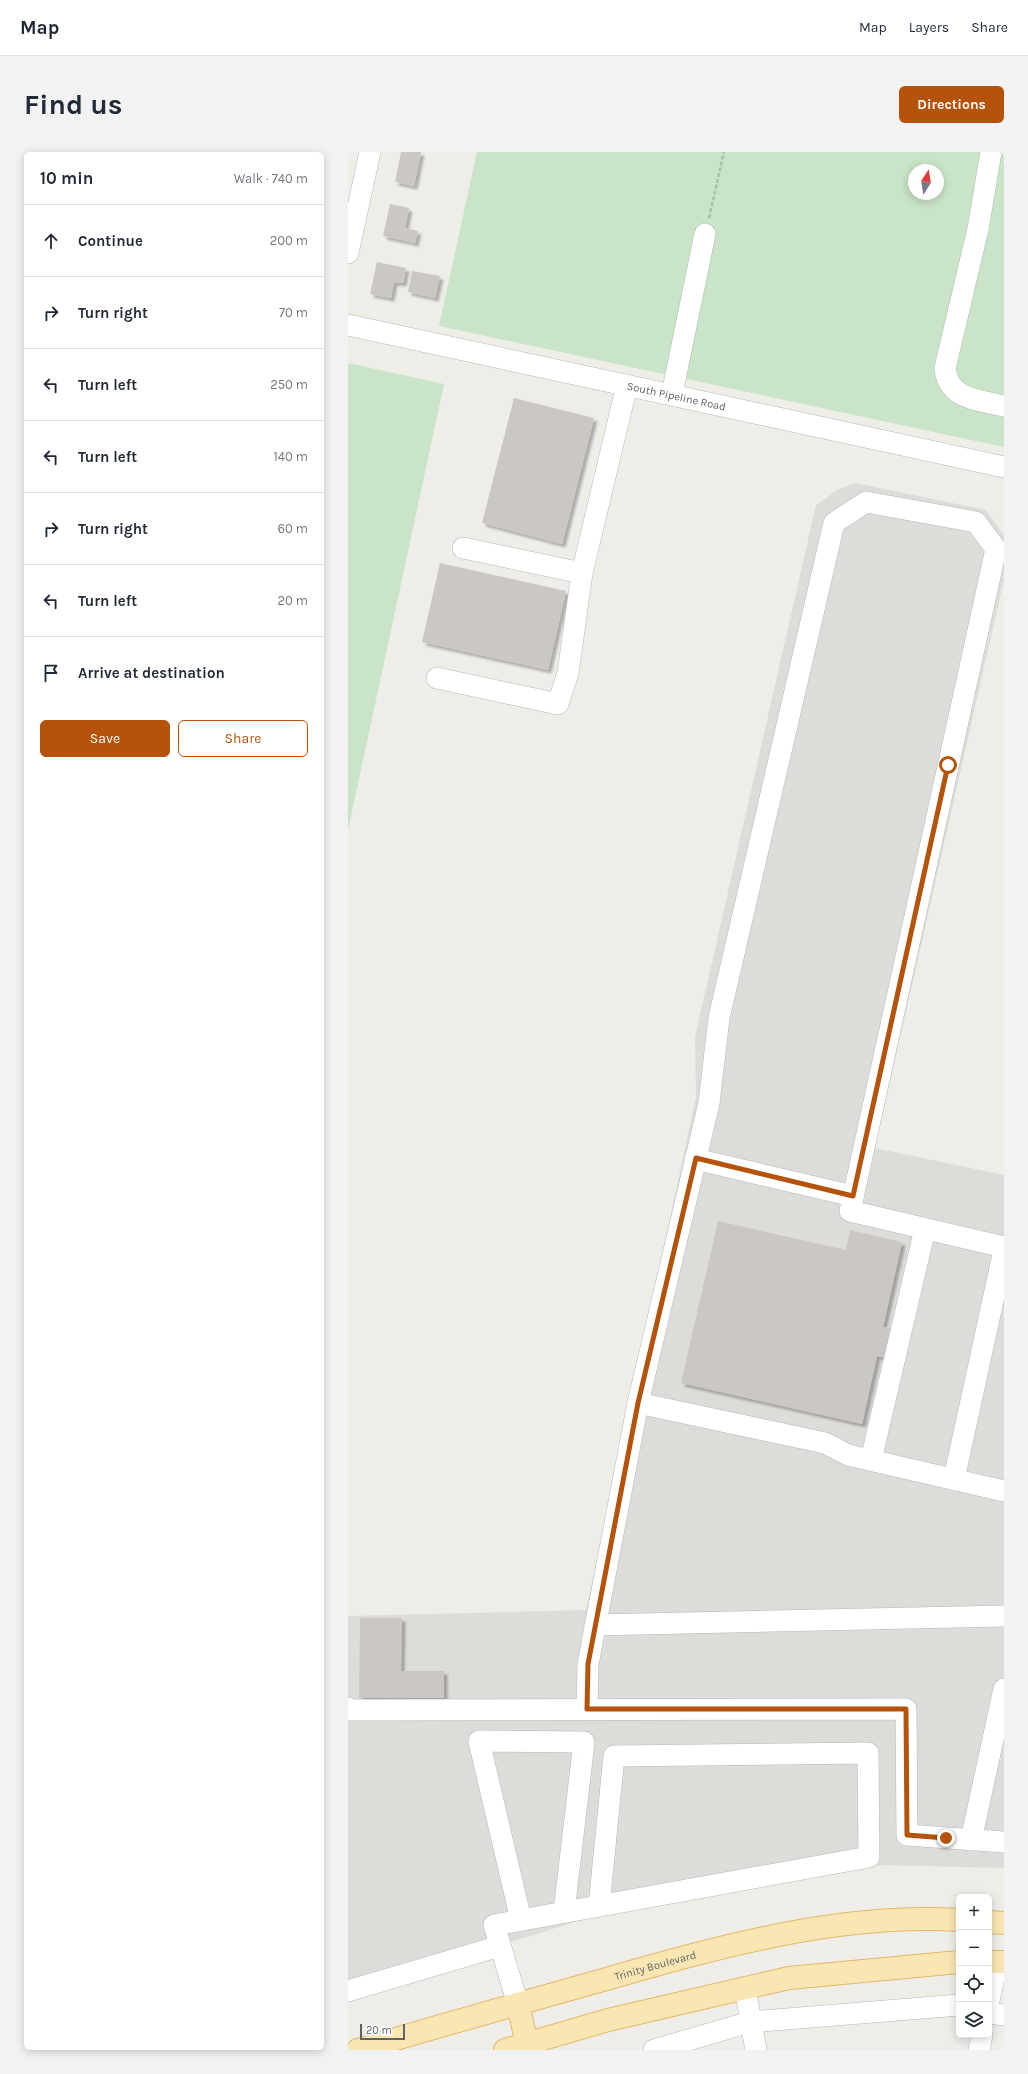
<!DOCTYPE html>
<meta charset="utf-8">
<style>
body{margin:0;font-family:Karla,sans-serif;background:#f2f2f3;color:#1f2937}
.controls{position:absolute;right:12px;bottom:12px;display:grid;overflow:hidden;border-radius:6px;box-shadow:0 2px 10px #0003}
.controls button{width:36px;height:36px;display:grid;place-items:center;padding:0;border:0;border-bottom:1px solid #e0e1e3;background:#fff;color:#1f2937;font:20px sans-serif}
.compass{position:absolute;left:560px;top:12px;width:36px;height:36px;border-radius:50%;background:#fff;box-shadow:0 2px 10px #0003;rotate:12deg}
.scale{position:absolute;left:12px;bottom:10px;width:45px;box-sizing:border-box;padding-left:4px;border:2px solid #5f6366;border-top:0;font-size:11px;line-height:14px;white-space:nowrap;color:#5f6366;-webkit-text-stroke:3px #fff;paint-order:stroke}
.stop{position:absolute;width:12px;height:12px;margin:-9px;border:3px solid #b45309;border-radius:50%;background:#fff}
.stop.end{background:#b45309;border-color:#fff;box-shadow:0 1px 4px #0008}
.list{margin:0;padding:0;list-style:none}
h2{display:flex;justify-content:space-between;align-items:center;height:52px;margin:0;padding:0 16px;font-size:17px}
h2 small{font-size:13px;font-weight:400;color:#747a83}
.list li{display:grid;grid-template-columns:26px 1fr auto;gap:12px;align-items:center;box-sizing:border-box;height:72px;padding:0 16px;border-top:1px solid #e0e1e3}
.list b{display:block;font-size:15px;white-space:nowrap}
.list em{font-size:13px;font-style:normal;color:#747a83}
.actions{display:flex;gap:8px;padding:12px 16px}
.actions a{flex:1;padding:9px 0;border:1px solid #b45309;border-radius:6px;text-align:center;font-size:14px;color:#b45309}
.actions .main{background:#b45309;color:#fff}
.icon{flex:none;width:22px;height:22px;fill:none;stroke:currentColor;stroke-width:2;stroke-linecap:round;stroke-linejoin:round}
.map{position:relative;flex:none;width:656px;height:1898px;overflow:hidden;border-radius:6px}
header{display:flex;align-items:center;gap:24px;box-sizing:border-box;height:56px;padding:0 20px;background:#fff;border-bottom:1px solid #e0e1e3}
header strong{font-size:19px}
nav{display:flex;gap:22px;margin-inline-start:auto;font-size:14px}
.intro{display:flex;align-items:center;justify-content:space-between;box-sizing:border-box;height:96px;padding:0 24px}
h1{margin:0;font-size:28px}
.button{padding:10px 18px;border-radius:6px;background:#b45309;color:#fff;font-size:14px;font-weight:700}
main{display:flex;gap:24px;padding:0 24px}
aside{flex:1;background:#fff;border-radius:6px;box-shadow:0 2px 10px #0003}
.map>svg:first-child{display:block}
.industrial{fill:#dedcd9}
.green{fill:#c9e4c6;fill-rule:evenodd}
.building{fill:#cbc8c4;filter:url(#shadow)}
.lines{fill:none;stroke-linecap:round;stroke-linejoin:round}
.minor-casing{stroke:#b4b7ba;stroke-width:22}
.major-casing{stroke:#e6b769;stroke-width:24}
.path{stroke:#a0c5a6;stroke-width:2.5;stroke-dasharray:4 2;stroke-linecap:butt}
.minor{stroke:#fff;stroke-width:21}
.major{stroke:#f9e6b3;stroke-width:22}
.route{stroke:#b45309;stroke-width:5}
.labels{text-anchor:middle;stroke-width:3;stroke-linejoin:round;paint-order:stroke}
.street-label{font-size:11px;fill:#5f6366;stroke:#fff}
</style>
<header>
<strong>Map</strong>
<nav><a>Map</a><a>Layers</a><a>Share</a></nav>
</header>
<div class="intro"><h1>Find us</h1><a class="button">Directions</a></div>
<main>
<aside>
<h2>10 min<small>Walk · 740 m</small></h2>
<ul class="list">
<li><svg class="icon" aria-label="ahead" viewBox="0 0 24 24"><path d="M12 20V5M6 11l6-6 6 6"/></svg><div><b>Continue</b></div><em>200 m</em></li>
<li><svg class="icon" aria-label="right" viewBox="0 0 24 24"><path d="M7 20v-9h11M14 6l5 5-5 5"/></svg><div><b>Turn right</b></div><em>70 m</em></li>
<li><svg class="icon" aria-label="left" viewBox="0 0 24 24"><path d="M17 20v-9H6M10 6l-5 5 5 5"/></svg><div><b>Turn left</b></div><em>250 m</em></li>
<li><svg class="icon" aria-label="left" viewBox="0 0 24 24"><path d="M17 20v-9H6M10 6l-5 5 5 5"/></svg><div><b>Turn left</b></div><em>140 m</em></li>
<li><svg class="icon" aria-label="right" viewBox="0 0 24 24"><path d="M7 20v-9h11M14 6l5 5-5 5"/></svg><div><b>Turn right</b></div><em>60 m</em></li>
<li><svg class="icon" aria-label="left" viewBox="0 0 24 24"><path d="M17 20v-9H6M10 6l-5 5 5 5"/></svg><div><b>Turn left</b></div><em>20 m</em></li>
<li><svg class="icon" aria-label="arrive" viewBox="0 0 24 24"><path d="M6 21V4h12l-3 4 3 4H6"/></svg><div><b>Arrive at destination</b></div></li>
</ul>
<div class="actions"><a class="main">Save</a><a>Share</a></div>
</aside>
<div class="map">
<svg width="656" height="1898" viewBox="0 0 656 1898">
<defs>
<filter id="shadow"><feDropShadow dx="3.5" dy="3.5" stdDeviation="1" flood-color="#0004"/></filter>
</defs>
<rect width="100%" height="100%" fill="#efede7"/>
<path class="industrial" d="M508,331L638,358L656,384V428L527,996L656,1023V1716L535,1713L276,1755L0,1840V1464L238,1458L348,945L347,885L468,353L491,337Z"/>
<path class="green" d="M129,0H656V295L91,174ZM566,18H590V42H566Z
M0,211L96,232L0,678Z"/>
<path class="building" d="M53,0H73L66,34L47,30Z
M42,52L61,56L57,76L70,79L67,91L35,84Z
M29,110L58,116L55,131L46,130L43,146L22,142Z
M64,119L92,124L87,146L60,140Z
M166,246L246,266L214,392L134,371Z
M92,411L218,439L200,518L74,490Z
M370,1069L498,1098L502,1078L554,1090L535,1175L550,1178L543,1207L529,1204L514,1272L333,1231Z
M12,1466H54L53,1519H96V1546H11Z"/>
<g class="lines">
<defs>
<g id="minor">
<path d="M643,0L630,77L597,216C600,248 631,248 656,254"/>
<path d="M0,101L22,0"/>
<path id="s1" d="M0,173L656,315"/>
<path d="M324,242L357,82"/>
<path d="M115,396L234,421"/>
<path d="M89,526L210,552L220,521L234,421L279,233"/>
<path d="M347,1007L505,1044"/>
<path d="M656,1095L502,1059L648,397L628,370L518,350L486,371L371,866L361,951L290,1251L477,1291L500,1303L656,1339"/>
<path d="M523,1308L577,1077"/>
<path d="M606,1327L656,1098"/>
<path d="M247,1473L656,1464"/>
<path d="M0,1556L1,1558L558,1557L559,1683L656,1690"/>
<path d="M239,1557L240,1512L290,1251"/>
<path d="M623,1688L656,1537"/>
<path d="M173,1768L131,1589L236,1590L216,1760"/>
<path d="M397,1836L408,1898"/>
<path d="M0,1839L152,1794"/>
<path d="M641,1849L649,1810"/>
<path d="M170,1852L146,1773L521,1705L520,1601L266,1604L251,1754"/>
<path d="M641,1861L656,1863"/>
<path d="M306,1898L402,1870L611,1853"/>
<path d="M631,1898L634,1883"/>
</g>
<g id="major">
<path d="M641,1770L656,1771"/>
<path d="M641,1810H656"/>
<path d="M170,1852L179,1892"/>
<path id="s2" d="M10,1898C91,1874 173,1851 255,1828C370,1795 490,1761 611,1768"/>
<path d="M157,1898L260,1868L441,1826L611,1810"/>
</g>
</defs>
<use href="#minor" class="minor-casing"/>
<use href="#major" class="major-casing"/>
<path class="path" d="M361,66L376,0"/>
<use href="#minor" class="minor"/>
<use href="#major" class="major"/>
</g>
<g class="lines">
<path class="route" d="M598,1686L559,1683L558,1557H239L240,1512L290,1251L348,1006L505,1044L600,613"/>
</g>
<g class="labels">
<g class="street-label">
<text dy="4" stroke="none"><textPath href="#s1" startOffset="336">South Pipeline Road</textPath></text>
<text dy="4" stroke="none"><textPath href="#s2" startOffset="309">Trinity Boulevard</textPath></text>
</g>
</g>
</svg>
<div class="controls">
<button>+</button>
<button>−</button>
<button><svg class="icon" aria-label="locate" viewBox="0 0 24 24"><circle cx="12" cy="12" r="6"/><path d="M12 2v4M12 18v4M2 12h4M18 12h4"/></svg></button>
<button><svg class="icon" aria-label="layers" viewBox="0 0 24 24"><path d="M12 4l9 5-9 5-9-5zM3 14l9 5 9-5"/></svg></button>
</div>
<svg class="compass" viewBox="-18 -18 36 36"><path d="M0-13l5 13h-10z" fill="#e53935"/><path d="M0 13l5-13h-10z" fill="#747a83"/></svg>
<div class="scale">20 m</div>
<div class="stop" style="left:600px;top:613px"></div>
<div class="stop end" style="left:598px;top:1686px"></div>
</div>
</main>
